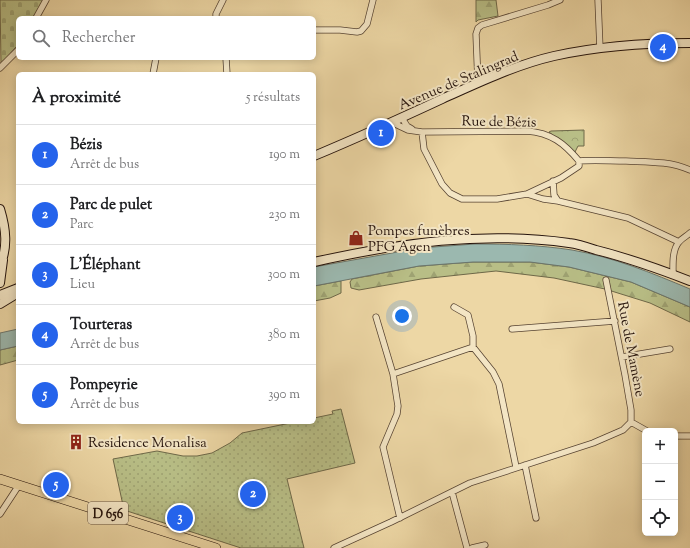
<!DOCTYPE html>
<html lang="fr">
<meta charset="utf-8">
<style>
body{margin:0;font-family:"Sorts Mill Goudy",serif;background:#f6f6f6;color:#202124}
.controls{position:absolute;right:12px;bottom:12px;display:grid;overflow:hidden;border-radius:6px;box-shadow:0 2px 10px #0003}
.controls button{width:36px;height:36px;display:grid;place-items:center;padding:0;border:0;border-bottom:1px solid #e0e0e0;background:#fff;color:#202124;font:20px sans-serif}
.you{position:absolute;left:402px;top:316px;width:14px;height:14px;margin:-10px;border:3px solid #fff;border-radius:50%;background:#1a73e8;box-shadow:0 0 0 6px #1a73e833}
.badge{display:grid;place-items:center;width:26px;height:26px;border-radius:50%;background:#2563eb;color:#fff;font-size:13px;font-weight:700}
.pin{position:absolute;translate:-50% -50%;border:2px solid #fff;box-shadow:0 1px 4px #0006}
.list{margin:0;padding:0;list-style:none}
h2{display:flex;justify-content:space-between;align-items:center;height:52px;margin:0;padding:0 16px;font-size:17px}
h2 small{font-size:13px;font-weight:400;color:#757577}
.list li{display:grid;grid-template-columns:26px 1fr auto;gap:12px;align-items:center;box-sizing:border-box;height:60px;padding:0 16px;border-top:1px solid #e0e0e0}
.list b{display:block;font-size:15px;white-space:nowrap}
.list p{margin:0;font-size:13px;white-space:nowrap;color:#757577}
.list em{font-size:13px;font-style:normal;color:#757577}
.icon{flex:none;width:22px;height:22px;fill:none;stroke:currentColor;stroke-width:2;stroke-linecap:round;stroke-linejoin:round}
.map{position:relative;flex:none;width:690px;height:548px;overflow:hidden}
.search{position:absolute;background:#fff;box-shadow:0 2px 10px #0003;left:16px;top:16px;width:300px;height:44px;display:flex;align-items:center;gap:10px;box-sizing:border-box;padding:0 14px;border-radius:6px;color:#757577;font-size:15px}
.panel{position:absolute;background:#fff;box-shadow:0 2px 10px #0003;left:16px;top:72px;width:300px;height:352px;border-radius:6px}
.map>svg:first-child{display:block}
.forest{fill:url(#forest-firs);stroke:#6e6848}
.cemetery{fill:url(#cemetery-stones);stroke:#6e6848}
.park{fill:url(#park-crowns);stroke:#6e6848}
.garden{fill:url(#garden-dots);stroke:#6e6848}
.water{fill:#9bb8af;stroke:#6b766d}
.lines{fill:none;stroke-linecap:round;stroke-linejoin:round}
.street-casing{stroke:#564332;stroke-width:7}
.secondary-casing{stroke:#24120b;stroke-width:10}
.primary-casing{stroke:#24120b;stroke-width:10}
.street{stroke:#f3e5c4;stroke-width:5.5}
.secondary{stroke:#f3e5c4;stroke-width:8}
.primary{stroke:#edd7a5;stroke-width:9}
.labels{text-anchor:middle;stroke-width:4;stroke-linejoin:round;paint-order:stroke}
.shield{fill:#f3e5c4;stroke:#625142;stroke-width:1}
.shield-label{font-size:13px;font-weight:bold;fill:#24120b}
.street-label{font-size:14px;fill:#24120b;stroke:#f3e5c4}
.poi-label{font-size:14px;fill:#24120b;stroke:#f3e5c4;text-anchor:start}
</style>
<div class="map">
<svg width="690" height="548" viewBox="0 0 690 548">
<defs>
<pattern id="forest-firs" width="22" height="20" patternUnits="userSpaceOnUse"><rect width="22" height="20" fill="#b8be86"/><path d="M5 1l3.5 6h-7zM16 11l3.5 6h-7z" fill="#9ea272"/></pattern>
<pattern id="cemetery-stones" width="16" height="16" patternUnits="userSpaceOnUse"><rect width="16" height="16" fill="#b8be86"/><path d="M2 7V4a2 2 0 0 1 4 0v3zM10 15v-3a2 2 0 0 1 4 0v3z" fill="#9ea272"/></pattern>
<pattern id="park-crowns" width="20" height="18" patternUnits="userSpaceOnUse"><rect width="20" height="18" fill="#b8be86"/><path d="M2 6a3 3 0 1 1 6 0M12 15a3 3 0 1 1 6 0" fill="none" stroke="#9ea272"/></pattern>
<pattern id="garden-dots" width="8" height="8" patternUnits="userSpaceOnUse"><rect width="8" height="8" fill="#b8be86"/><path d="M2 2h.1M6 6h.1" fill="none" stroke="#9ea272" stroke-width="1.8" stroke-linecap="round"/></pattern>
</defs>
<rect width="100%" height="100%" fill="#edd7a5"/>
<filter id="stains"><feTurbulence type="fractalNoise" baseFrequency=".005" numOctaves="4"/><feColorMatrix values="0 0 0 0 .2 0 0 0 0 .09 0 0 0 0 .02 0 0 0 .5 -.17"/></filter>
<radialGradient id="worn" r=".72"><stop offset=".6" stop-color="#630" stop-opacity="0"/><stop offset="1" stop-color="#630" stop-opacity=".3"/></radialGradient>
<path class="forest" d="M476,0H496L498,16L478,20L476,22Z
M473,262H530L569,267L631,282L690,307V322L650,303L605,289L554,278L496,271L421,279L359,290L351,288L350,282L352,279L419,266Z
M341,281V293L330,298L314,301V286Z
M18,346V360L0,365V350Z"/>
<path class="cemetery" d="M0,0H44L33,18H18V45L1,64Z"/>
<path class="park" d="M584,130V146H578L575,152L549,132L551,131Z"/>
<path class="garden" d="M341,409L355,463L287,479L304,548H241L124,510L113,459L157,451L183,456H197L212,453L230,443L242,433L295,422H314V418L333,414L332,411Z"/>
<path class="water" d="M475,244C507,244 540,245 572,250C613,257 652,273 690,289V307L631,282L569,267L530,262H473L419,266L314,286V267L420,248Z
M18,329V346L0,350V333Z"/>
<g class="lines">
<defs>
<path id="street" d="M598,0L600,49
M36,18L46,0
M216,18V14L223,0
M314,30H340L357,32L361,31L367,24L373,0
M226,58L227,74
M0,68L18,50
M153,74L156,58
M478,83L476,34L478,28L482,25L548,5L560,0
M402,118L407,126L412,129
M391,122L408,130L422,132L527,131C551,133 564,143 579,161C595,160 610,161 626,161C648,162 669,161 690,170
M422,132L424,149L442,184L450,193L462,199H497L527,194L561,178L579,166V161
M553,181L554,195L558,201L628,218L679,242
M527,194L543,199L558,201
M673,274C673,264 672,250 679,242C682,238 687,236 690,233
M606,280L625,375L631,410V422
M454,307L468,315L473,336V347
M376,317L393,374
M512,329L615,321
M622,357L670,349
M631,422L647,431
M675,436H690
M525,465L536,518
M452,492L467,548
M0,514L19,485
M400,518L383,447L397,414L398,406L393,374L473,347L493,372L499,384L516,467
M334,548L391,522L470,483L593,443L623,430L631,422
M472,548L485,545"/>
<path id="secondary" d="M314,156C357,138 399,119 442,99C478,83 515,65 554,56C599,46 645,43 690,43
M0,209C6,229 8,247 0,266
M314,262C399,243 482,231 569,243C578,244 587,247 596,250C628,258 659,269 690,281
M0,283L3,260
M0,295L18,288
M0,304L18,293"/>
<path id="primary" d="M0,479L216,548"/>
</defs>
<use href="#street" class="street-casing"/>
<use href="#secondary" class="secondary-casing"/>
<use href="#primary" class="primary-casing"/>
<use href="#street" class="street"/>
<use href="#secondary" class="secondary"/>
<use href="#primary" class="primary"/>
</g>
<defs>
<symbol id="shop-bare" viewBox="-9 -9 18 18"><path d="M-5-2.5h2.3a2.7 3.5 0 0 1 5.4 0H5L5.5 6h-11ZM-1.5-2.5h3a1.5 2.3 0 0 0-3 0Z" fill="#8f2418" stroke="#f3e5c4" stroke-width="2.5" paint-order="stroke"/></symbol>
<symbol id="building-bare" viewBox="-9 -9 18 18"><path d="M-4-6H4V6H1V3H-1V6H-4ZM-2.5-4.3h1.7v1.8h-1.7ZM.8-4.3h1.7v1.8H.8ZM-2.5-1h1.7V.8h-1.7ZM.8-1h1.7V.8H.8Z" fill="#8f2418" stroke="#f3e5c4" stroke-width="2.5" paint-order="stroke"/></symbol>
</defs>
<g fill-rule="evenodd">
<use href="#shop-bare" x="345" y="227" width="22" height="22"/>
<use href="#building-bare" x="65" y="431" width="22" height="22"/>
</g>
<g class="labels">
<rect class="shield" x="88" y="502" width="40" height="22" rx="3"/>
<g class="shield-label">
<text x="108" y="518">D 656</text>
</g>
<g class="street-label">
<text transform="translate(458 80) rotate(-23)" y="5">Avenue de Stalingrad</text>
<text transform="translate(499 121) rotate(1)" y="5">Rue de Bézis</text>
<text transform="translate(632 349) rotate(79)" y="5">Rue de Mamène</text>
</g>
<g class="poi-label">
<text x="368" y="235">Pompes funèbres<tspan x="368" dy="16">PFG Agen</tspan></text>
<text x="88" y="447">Residence Monalisa</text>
</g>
</g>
<rect width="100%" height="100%" filter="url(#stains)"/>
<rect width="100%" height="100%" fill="url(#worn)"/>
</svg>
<div class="controls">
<button>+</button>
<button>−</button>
<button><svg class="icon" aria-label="locate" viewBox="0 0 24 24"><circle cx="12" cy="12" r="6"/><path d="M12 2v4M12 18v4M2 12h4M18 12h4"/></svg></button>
</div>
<div class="you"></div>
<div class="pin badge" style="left:381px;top:133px">1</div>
<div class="pin badge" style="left:253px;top:494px">2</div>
<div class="pin badge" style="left:180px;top:518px">3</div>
<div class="pin badge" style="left:663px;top:47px">4</div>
<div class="pin badge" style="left:56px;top:485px">5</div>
<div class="search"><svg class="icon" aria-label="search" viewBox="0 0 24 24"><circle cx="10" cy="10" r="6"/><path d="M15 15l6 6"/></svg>Rechercher</div>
<section class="panel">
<h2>À proximité<small>5 résultats</small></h2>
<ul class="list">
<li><span class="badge">1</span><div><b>Bézis</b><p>Arrêt de bus</p></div><em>190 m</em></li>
<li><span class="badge">2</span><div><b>Parc de pulet</b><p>Parc</p></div><em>230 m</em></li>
<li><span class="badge">3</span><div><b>L'Éléphant</b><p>Lieu</p></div><em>300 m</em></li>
<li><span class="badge">4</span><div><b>Tourteras</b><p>Arrêt de bus</p></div><em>380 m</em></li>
<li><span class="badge">5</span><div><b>Pompeyrie</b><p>Arrêt de bus</p></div><em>390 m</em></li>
</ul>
</section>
</div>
